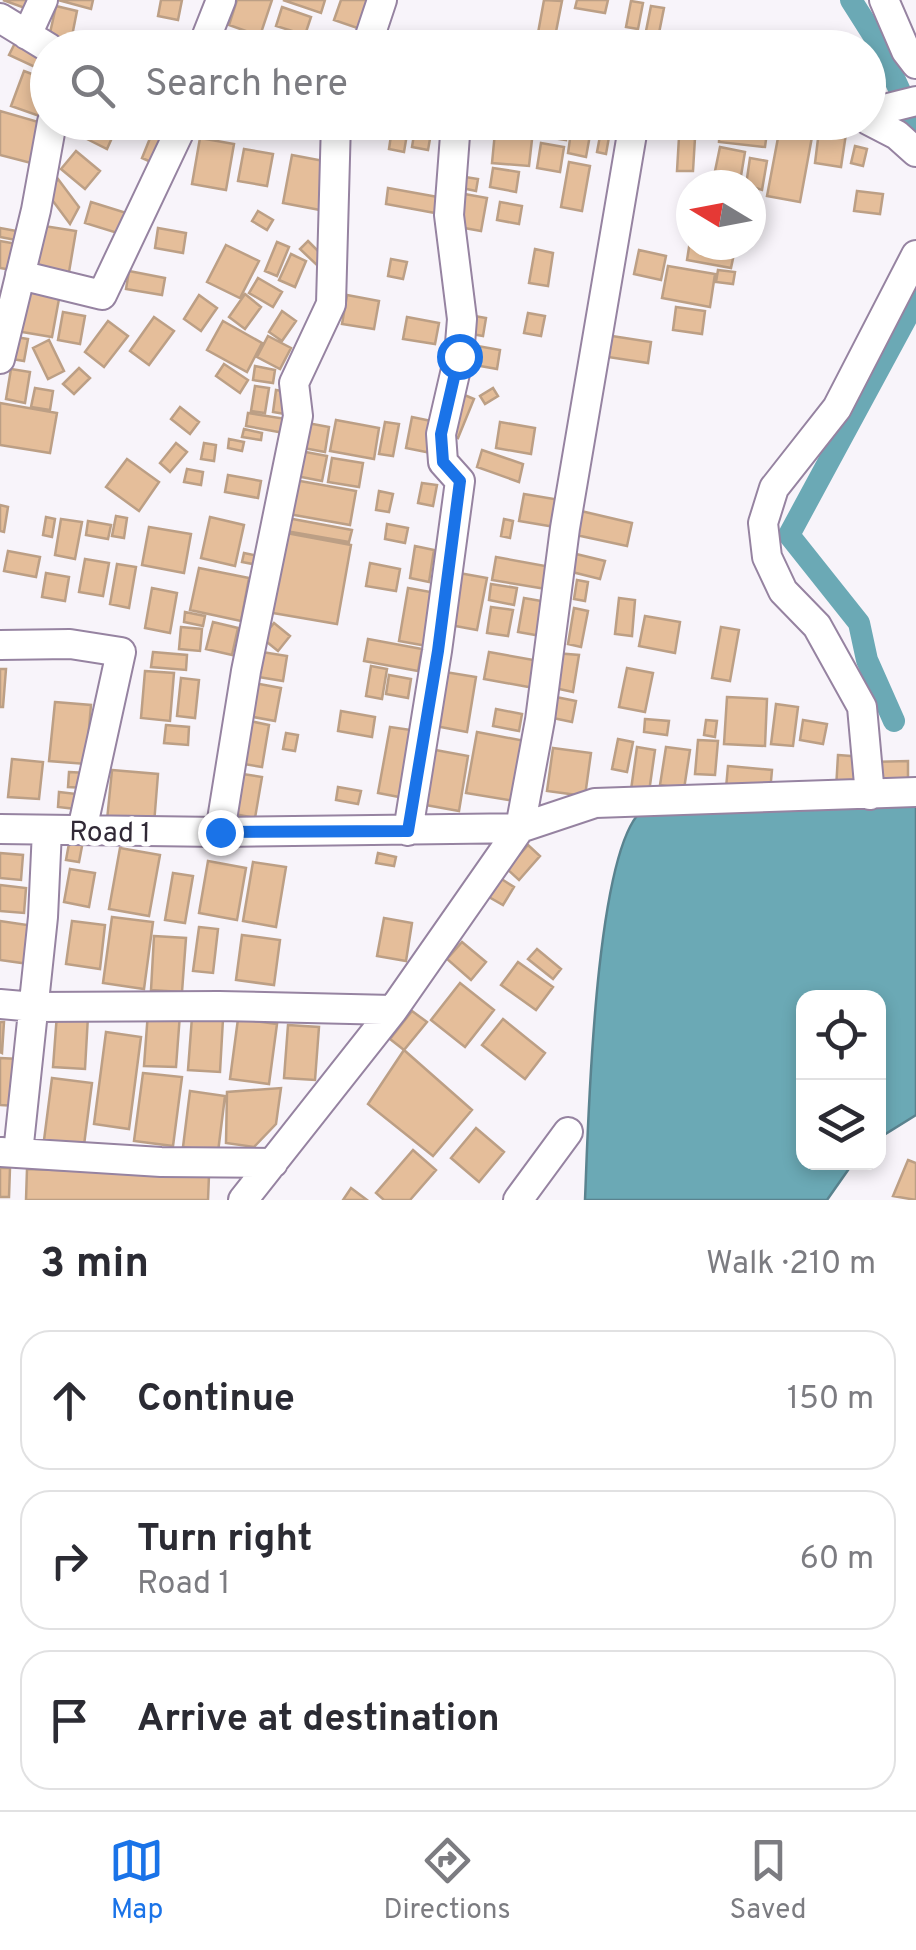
<!DOCTYPE html>
<meta charset="utf-8">
<style>
body{margin:0;font-family:Overpass,sans-serif;background:#f2f2f3;color:#2b2b33}
.controls{position:absolute;right:30px;bottom:30px;display:grid;overflow:hidden;border-radius:20px;box-shadow:0 5px 15px #0003}
.controls button{width:90px;height:90px;display:grid;place-items:center;padding:0;border:0;border-bottom:2px solid #e1e1e2;background:#fff;color:#2b2b33;font:50px sans-serif}
.compass{position:absolute;left:676px;top:170px;width:90px;height:90px;border-radius:50%;background:#fff;box-shadow:0 5px 15px #0003;rotate:280deg}
.stop{position:absolute;width:30px;height:30px;margin:-22px;border:8px solid #1a73e8;border-radius:50%;background:#fff}
.stop.end{background:#1a73e8;border-color:#fff;box-shadow:0 2px 10px #0008}
.list{margin:0;padding:0;list-style:none}
h2{display:flex;justify-content:space-between;align-items:center;height:130px;margin:0;padding:0 40px;font-size:42px}
h2 small{font-size:32px;font-weight:400;color:#7c7c81}
.list li{display:grid;grid-template-columns:65px 1fr auto;gap:30px;align-items:center;box-sizing:border-box;height:140px;margin:0 20px 20px;padding:0 20px;border:2px solid #e1e1e2;border-radius:30px}
.list b{display:block;font-size:38px;white-space:nowrap}
.list p{margin:0;font-size:32px;white-space:nowrap;color:#7c7c81}
.list em{font-size:32px;font-style:normal;color:#7c7c81}
.icon{flex:none;width:55px;height:55px;fill:none;stroke:currentColor;stroke-width:2;stroke-linecap:round;stroke-linejoin:round}
.map{position:relative;flex:none;width:916px;height:1200px;overflow:hidden}
.search{position:absolute;background:#fff;box-shadow:0 5px 15px #0003;left:30px;right:30px;top:30px;height:110px;display:flex;align-items:center;gap:25px;box-sizing:border-box;padding:0 35px;border-radius:55px;color:#7c7c81;font-size:38px}
.sheet{height:610px;background:#fff}
nav{display:flex;justify-content:space-around;align-items:center;box-sizing:border-box;height:140px;border-top:2px solid #e1e1e2;background:#fff;font-size:28px;color:#7c7c81}
nav a{display:grid;justify-items:center;gap:5px}
nav .on{color:#1a73e8}
.map>svg:first-child{display:block}
.water{fill:#6ba9b5;stroke:#5a838f;stroke-width:2.5}
.lines{fill:none;stroke-linecap:round;stroke-linejoin:round}
.canal{stroke:#6ba9b5;stroke-width:22}
.building{fill:#e5be9a;stroke:#bc9f85;stroke-width:2.5}
.minor-casing{stroke:#9683a1;stroke-width:32}
.minor{stroke:#fff;stroke-width:28}
.route{stroke:#1a73e8;stroke-width:12}
.labels{text-anchor:middle;stroke-width:10;stroke-linejoin:round;paint-order:stroke}
.street-label{font-size:28px;fill:#312936;stroke:#fff}
</style>
<div class="map">
<svg width="916" height="1200" viewBox="0 0 916 1200">
<rect width="100%" height="100%" fill="#f8f4fa"/>
<path class="water" d="M916,799V1115L879,1138L878,998H804V1162L853,1163L827,1200H585C588,1132 594,843 644,809Z"/>
<g class="lines">
<path class="canal" d="M851,0L877,41L916,126
M894,721L867,660L859,623L789,535L916,300"/>
</g>
<path class="building" d="M3,0H37L33,11Z
M58,0H93L91,9Z
M161,0H182L178,20L158,16Z
M237,0H272L260,36L229,25Z
M283,0H325L321,13Z
M341,0H374L363,30L334,20Z
M544,0L562,1L553,47L536,44Z
M577,0H608L605,13L575,8Z
M631,1L643,3L638,29L626,27Z
M56,6L77,11L70,46L48,42Z
M651,6L664,8L659,33L646,31Z
M282,7L311,17L305,35L276,26Z
M242,35L271,41L269,48H240Z
M682,36L729,41L728,48H681Z
M796,36L827,38V48H795Z
M590,37L601,38L600,48H588Z
M16,41L48,55V73L9,55Z
M24,71L48,80V101L42,117L11,106Z
M0,111L42,123L31,163L0,155Z
M95,122H119L107,149L87,139Z
M393,122H409L404,152L389,149Z
M416,122H433L428,150L412,147Z
M496,122H534L529,166L492,163Z
M541,122H569L566,140L539,136Z
M720,122L768,125L765,147L719,142Z
M781,122L814,126L800,202L767,196Z
M820,123L847,127L841,167L815,163Z
M155,126L172,133L158,165L142,158Z
M571,132L590,135L586,157L568,153Z
M600,136L609,137L606,154L597,152Z
M679,137L695,138L693,171H677Z
M200,138L234,144L226,190L192,184Z
M541,143L564,147L560,172L537,168Z
M855,146L867,149L863,166L851,163Z
M720,147L745,152L741,176L715,171Z
M244,149L273,154L267,186L238,181Z
M76,151L100,171L85,189L61,169Z
M292,155L329,162L320,210L283,203Z
M750,158L767,161L762,190L746,185Z
M569,162L590,166L582,211L561,207Z
M493,168L519,172L516,192L490,187Z
M459,176L478,179L476,191L457,187Z
M58,179L79,207L70,224L47,193Z
M388,188L438,197L435,213L386,204Z
M857,191L883,194L880,214L854,211Z
M459,193L487,198L481,231L453,226Z
M91,202L133,215L127,236L85,223Z
M500,202L522,206L519,224L497,220Z
M258,211L273,220L267,230L252,221Z
M44,226L76,231L68,278L36,272Z
M0,228L22,232L21,241L0,237Z
M158,228L186,233L183,253L155,248Z
M0,241L17,244L12,270L0,268Z
M308,241L326,259L319,267L300,249Z
M690,241L691,245L735,249L731,268L687,260Z
M277,242L289,247L277,276L265,271Z
M226,245L259,261L240,298L207,282Z
M535,249L553,253L548,286L529,283Z
M639,250L666,256L661,280L634,274Z
M291,254L306,261L295,287L279,280Z
M391,259L407,262L403,279L388,276Z
M668,266L715,274L710,307L662,298Z
M718,270L735,272L733,284L716,282Z
M129,271L165,278L162,295L126,289Z
M258,278L282,292L273,307L249,293Z
M25,282L61,288L52,337L16,331Z
M245,294L261,307L245,329L229,317Z
M199,295L217,308L201,331L184,319Z
M347,295L379,301L374,329L342,324Z
M676,307L705,311L702,334L673,330Z
M282,311L296,321L282,341L269,332Z
M63,312L85,316L80,344L58,340Z
M528,313L545,316L541,336L524,333Z
M469,315L486,318L483,336L466,333Z
M154,317L174,331L149,365L130,351Z
M407,317L439,323L435,344L403,339Z
M108,321L128,336L104,367L85,352Z
M223,321L262,343L247,372L207,350Z
M268,336L291,348L280,369L257,357Z
M612,336L651,342L648,363L608,357Z
M16,337L28,339L24,361L12,359Z
M49,340L64,371L48,379L33,348Z
M472,345L500,350L497,369L469,364Z
M224,364L248,380L240,393L216,376Z
M255,366L275,370L273,383L253,380Z
M79,368L90,378L74,394L63,384Z
M11,369L30,372L25,403L6,399Z
M255,386L269,388L265,413L251,411Z
M35,388L53,391L50,410L31,407Z
M493,388L498,396L485,404L480,396Z
M276,390L289,392L285,414L273,412Z
M462,394L474,399L458,438L445,432Z
M0,403L57,413L50,453L0,445Z
M180,407L199,422L190,434L171,419Z
M248,413L286,419L284,433L246,426Z
M412,417L436,422L431,453L406,448Z
M336,420L379,428L374,459L330,451Z
M302,422L329,427L325,452L298,447Z
M385,422L399,424L393,456L379,454Z
M500,422L535,428L531,454L496,448Z
M244,429L262,433L261,440L242,437Z
M229,439L244,442L242,451L228,448Z
M176,443L187,452L170,472L160,463Z
M204,443L216,445L214,461L201,459Z
M295,450L327,456L322,481L291,475Z
M482,450L523,464L519,482L477,467Z
M332,458L363,463L359,487L328,482Z
M127,459L159,482L139,511L106,487Z
M187,469L203,472L201,485L184,482Z
M228,475L261,481L258,498L225,492Z
M289,479L356,491L350,525L283,513Z
M422,483L437,485L433,506L418,503Z
M379,491L393,494L389,512L376,510Z
M524,494L560,500L555,527L519,521Z
M0,505L8,507L4,532L0,531Z
M581,511L632,523L627,546L576,535Z
M116,516L127,518L124,538L112,536Z
M46,517L55,519L52,537L43,535Z
M210,517L244,525L235,566L201,558Z
M282,517L352,530L349,542L280,530Z
M61,519L82,522L75,559L55,555Z
M504,519L513,521L510,538L501,536Z
M88,521L111,525L108,539L86,535Z
M387,524L408,528L405,543L385,539Z
M149,527L191,534L184,573L142,565Z
M281,532L351,545L337,624L267,612Z
M415,546L434,550L429,582L410,578Z
M8,551L40,557L36,577L4,571Z
M244,553L259,556L258,565L242,562Z
M572,553L605,561L600,579L568,571Z
M496,557L556,568L552,590L492,580Z
M85,559L109,563L103,596L79,592Z
M370,563L400,569L396,591L366,586Z
M117,564L136,567L129,608L110,604Z
M199,568L249,578L241,621L190,610Z
M46,573L69,577L65,601L42,597Z
M459,573L487,578L477,630L450,625Z
M577,580L588,582L585,601L574,599Z
M491,584L517,588L514,605L489,600Z
M152,588L177,593L170,633L145,628Z
M408,588L436,593L427,646L399,641Z
M524,598L547,602L541,636L518,632Z
M619,598L635,600L632,636L615,634Z
M491,607L513,610L508,636L487,633Z
M574,608L588,611L581,647L568,644Z
M185,612L205,616L203,626L184,622Z
M645,616L680,622L675,653L639,646Z
M213,622L238,628L232,655L206,649Z
M274,623L290,636L278,651L262,638Z
M181,627L202,629L200,651L179,649Z
M721,627L739,630L730,681L712,678Z
M368,639L422,649L418,671L364,661Z
M256,651L287,656L283,681L252,676Z
M153,652L187,655L186,670L151,667Z
M489,652L539,661L534,688L484,679Z
M555,653L579,655L573,692L550,687Z
M371,666L387,669L382,699L366,696Z
M627,668L653,673L645,712L619,707Z
M0,669H6L3,707H0Z
M145,671L174,673L170,721L141,718Z
M439,671L476,677L467,732L430,725Z
M389,675L411,679L408,698L386,694Z
M181,678L199,680L195,718L177,716Z
M254,683L281,688L275,721L248,716Z
M551,696L576,701L572,722L548,717Z
M727,697L767,699L765,746L724,744Z
M55,702L91,705L86,764L49,761Z
M776,704L798,707L793,746L771,744Z
M496,709L522,714L519,731L493,726Z
M341,711L375,717L372,737L338,731Z
M645,719L669,721L667,735L644,732Z
M245,720L269,725L262,767L238,763Z
M706,720L717,721L715,737L704,735Z
M803,720L827,724L823,744L800,740Z
M166,725L189,727L188,745L164,743Z
M390,727L411,730L399,797L378,793Z
M477,732L525,741L515,801L466,793Z
M286,733L298,735L295,751L283,749Z
M618,739L633,742L627,772L612,769Z
M698,740L718,741L715,775L695,774Z
M637,747L655,750L648,799L630,797Z
M666,747L690,750L684,789L660,785Z
M553,748L591,753L585,796L547,791Z
M430,749L468,756L459,811L420,804Z
M838,755L864,757L862,791L836,789Z
M12,759L43,762L39,799L8,797Z
M908,761V783L871,784L870,762Z
M728,766L772,770L770,792L726,788Z
M112,770L158,774L154,824L107,820Z
M69,772L87,773L86,788L68,787Z
M236,773L262,777L255,818L229,813Z
M338,787L361,791L358,804L336,800Z
M59,792L77,794L76,809L58,807Z
M70,838L83,841L79,862L66,860Z
M528,845L540,856L519,880L507,869Z
M120,848L160,855L149,916L109,909Z
M0,853L23,855L21,880L0,878Z
M378,853L396,857L394,866L376,863Z
M208,861L246,868L237,920L199,913Z
M253,862L286,867L276,927L243,921Z
M70,869L95,873L89,907L64,902Z
M173,873L193,876L185,923L165,920Z
M500,878L514,887L503,905L489,897Z
M0,885L26,888L24,913L0,911Z
M112,917L153,922L144,989L103,983Z
M384,918L412,923L406,961L377,956Z
M0,921L34,926L29,964L0,960Z
M72,921L105,925L100,969L66,964Z
M199,927L218,929L213,973L193,971Z
M242,935L280,940L274,985L236,980Z
M154,936L186,938L182,992L151,990Z
M462,942L486,962L471,980L447,959Z
M537,949L561,969L553,979L528,959Z
M518,962L553,987L536,1010L501,985Z
M460,983L494,1010L465,1047L431,1020Z
M412,1011L427,1022L404,1050L390,1039Z
M148,1012L180,1014L176,1067L144,1066Z
M57,1014L88,1016L85,1069L53,1067Z
M192,1017L223,1019L220,1072L188,1070Z
M238,1019L277,1024L269,1084L230,1079Z
M503,1019L545,1053L525,1079L482,1045Z
M0,1022H4L2,1053L0,1052Z
M288,1025L319,1027L315,1080L284,1078Z
M106,1032L141,1037L129,1129L94,1124Z
M404,1050L472,1110L433,1156L368,1104Z
M0,1058L19,1059L16,1106L0,1105Z
M143,1073L182,1077L173,1146L134,1141Z
M52,1078L92,1083L83,1153L43,1148Z
M281,1088L276,1124L254,1147L226,1143L227,1092Z
M190,1091L225,1096L218,1152L183,1147Z
M476,1128L504,1152L479,1182L451,1158Z
M413,1150L436,1170L410,1200H384L376,1193Z
M908,1160L916,1163V1200L893,1196Z
M0,1168H10L9,1197H0Z
M27,1169L209,1175L208,1200H26Z
M351,1188L367,1200H343Z"/>
<g class="lines">
<defs>
<path id="minor" d="M884,0L906,51L916,64
M0,18L49,48
M27,35L43,0
M202,48L221,0
M366,48L382,0
M868,113L916,101
M868,120L897,135L916,152
M20,275L102,295L184,122
M0,359L36,210L52,122
M0,645L70,644L121,652L82,830
M870,795L862,707L817,626L783,591L767,557L763,523L774,488L837,408L916,255
M0,829L220,832L520,828L595,803L916,792
M408,831L437,651L460,481L443,462L441,434L459,356L462,319L449,215L456,122
M220,832L246,671L298,416L294,383L331,304L336,122
M0,1004L34,1007L219,1006L393,1010
M1,1152L161,1162L273,1163
M18,1153L43,917L47,830
M243,1200L393,1010L520,828L540,720L565,528L634,122
M518,1200L568,1132"/>
</defs>
<use href="#minor" class="minor-casing"/>
<use href="#minor" class="minor"/>
</g>
<g class="lines">
<path class="route" d="M220,832L408,831L438,651L460,481L443,462L441,434L459,356"/>
</g>
<g class="labels">
<g class="street-label">
<text transform="translate(110 831) rotate(1)" y="10">Road 1</text>
</g>
</g>
</svg>
<div class="controls">
<button><svg class="icon" aria-label="locate" viewBox="0 0 24 24"><circle cx="12" cy="12" r="6"/><path d="M12 2v4M12 18v4M2 12h4M18 12h4"/></svg></button>
<button><svg class="icon" aria-label="layers" viewBox="0 0 24 24"><path d="M12 4l9 5-9 5-9-5zM3 14l9 5 9-5"/></svg></button>
</div>
<svg class="compass" viewBox="-18 -18 36 36"><path d="M0-13l5 13h-10z" fill="#e53935"/><path d="M0 13l5-13h-10z" fill="#7c7c81"/></svg>
<div class="stop" style="left:459px;top:356px"></div>
<div class="stop end" style="left:220px;top:832px"></div>
<div class="search"><svg class="icon" aria-label="search" viewBox="0 0 24 24"><circle cx="10" cy="10" r="6"/><path d="M15 15l6 6"/></svg>Search here</div>
</div>
<section class="sheet">
<h2>3 min<small>Walk · 210 m</small></h2>
<ul class="list">
<li><svg class="icon" aria-label="ahead" viewBox="0 0 24 24"><path d="M12 20V5M6 11l6-6 6 6"/></svg><div><b>Continue</b></div><em>150 m</em></li>
<li><svg class="icon" aria-label="right" viewBox="0 0 24 24"><path d="M7 20v-9h11M14 6l5 5-5 5"/></svg><div><b>Turn right</b><p>Road 1</p></div><em>60 m</em></li>
<li><svg class="icon" aria-label="arrive" viewBox="0 0 24 24"><path d="M6 21V4h12l-3 4 3 4H6"/></svg><div><b>Arrive at destination</b></div></li>
</ul>
</section>
<nav>
<a class="on"><svg class="icon" aria-label="map" viewBox="0 0 24 24"><path d="M3 6l6-2 6 2 6-2v14l-6 2-6-2-6 2zM9 4v14M15 6v14"/></svg>Map</a>
<a><svg class="icon" aria-label="directions" viewBox="0 0 24 24"><path d="M12 3l9 9-9 9-9-9zM9 14v-3h6M13 9l2 2-2 2"/></svg>Directions</a>
<a><svg class="icon" aria-label="saved" viewBox="0 0 24 24"><path d="M7 4h10v16l-5-4-5 4z"/></svg>Saved</a>
</nav>
